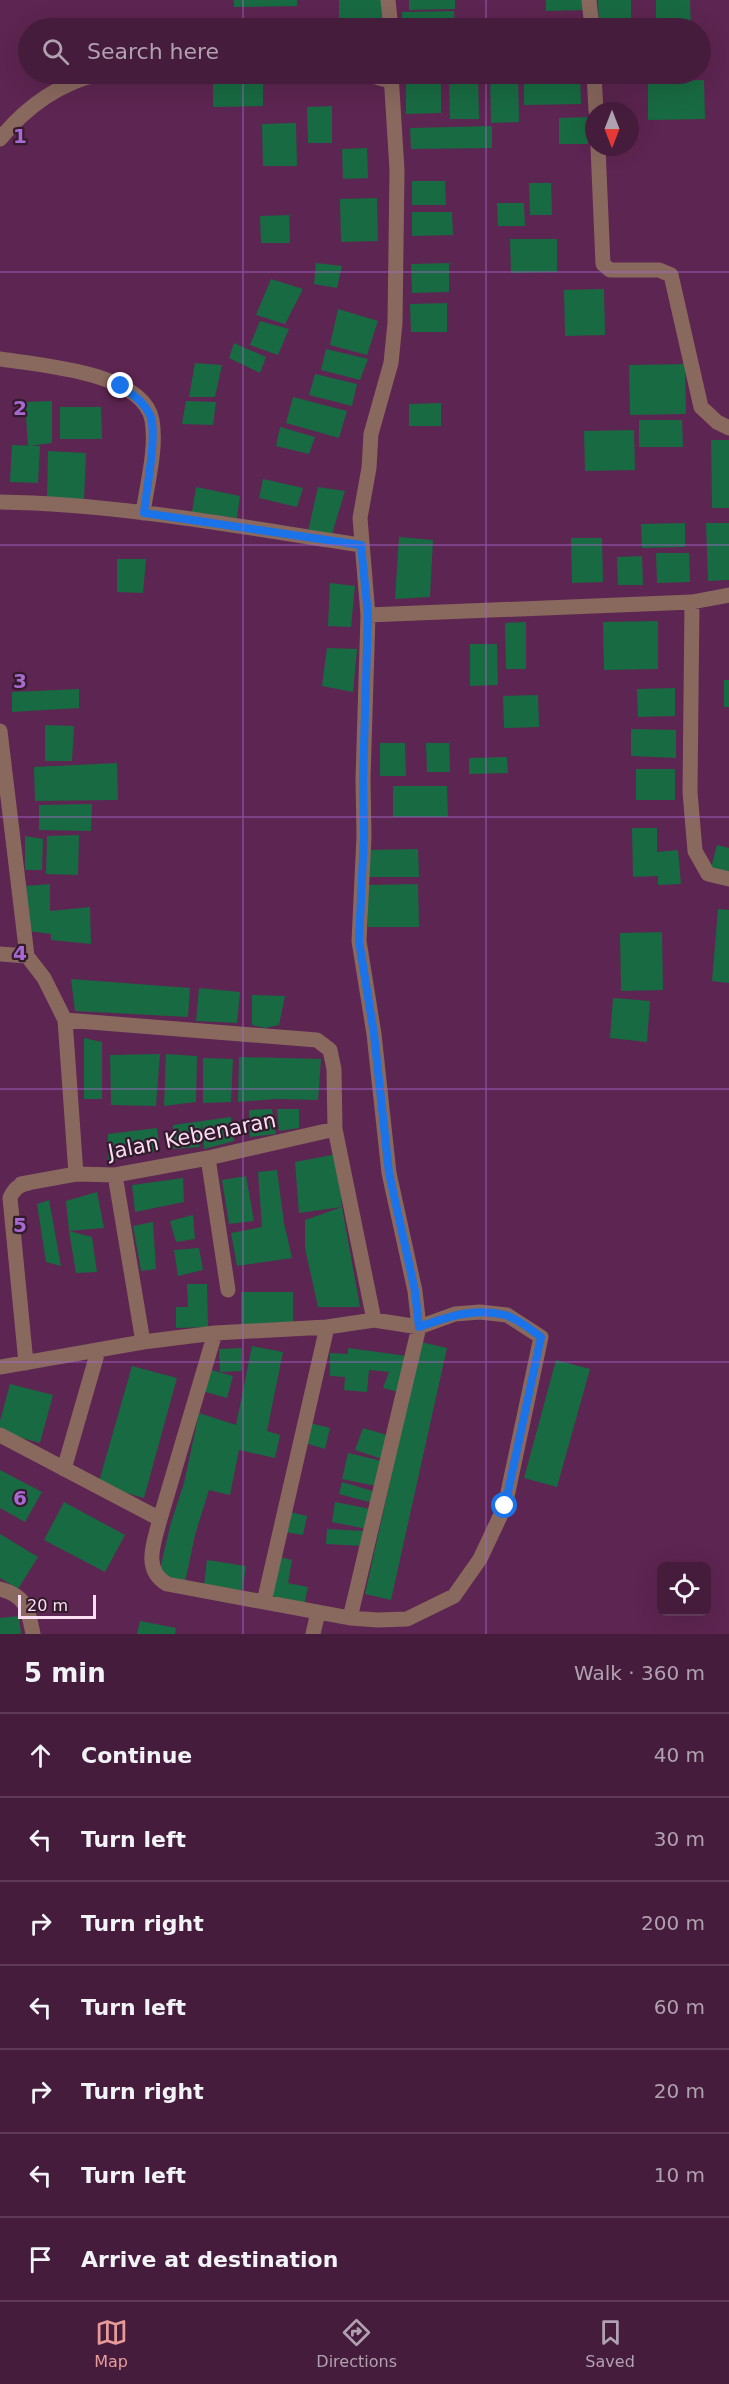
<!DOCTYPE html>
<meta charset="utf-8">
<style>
body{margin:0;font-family:"DejaVu Sans",sans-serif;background:#502948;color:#f1f3f6}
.controls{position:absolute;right:18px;bottom:18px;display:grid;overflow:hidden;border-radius:9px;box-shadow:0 6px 24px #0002}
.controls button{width:54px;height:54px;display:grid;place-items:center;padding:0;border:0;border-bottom:2px solid #5e3a57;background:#461c3d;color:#f1f3f6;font:30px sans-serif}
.compass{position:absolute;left:585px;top:102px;width:54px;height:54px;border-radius:50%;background:#461c3d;box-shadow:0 6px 24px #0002;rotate:180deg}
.scale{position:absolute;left:18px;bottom:15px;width:78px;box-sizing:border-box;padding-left:6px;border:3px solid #fbdef2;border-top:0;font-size:16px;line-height:21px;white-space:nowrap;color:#fbdef2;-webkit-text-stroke:4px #341a2d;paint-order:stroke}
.stop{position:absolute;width:18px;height:18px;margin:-14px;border:4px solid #1a73e8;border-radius:50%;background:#fff}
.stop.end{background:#1a73e8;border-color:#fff;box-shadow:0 2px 6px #0008}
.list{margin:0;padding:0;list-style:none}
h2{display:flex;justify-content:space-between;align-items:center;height:78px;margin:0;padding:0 24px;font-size:26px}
h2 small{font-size:20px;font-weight:400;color:#b0a1b0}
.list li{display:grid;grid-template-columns:39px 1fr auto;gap:18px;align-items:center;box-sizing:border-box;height:84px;padding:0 24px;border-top:2px solid #5e3a57}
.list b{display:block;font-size:22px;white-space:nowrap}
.list em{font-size:20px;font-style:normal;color:#b0a1b0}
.icon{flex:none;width:33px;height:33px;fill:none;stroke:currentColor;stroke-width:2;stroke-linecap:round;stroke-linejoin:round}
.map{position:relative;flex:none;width:729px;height:1634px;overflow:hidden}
.search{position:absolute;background:#461c3d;box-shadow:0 6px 24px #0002;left:18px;right:18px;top:18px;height:66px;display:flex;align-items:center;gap:15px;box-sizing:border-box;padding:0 21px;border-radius:33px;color:#b0a1b0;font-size:22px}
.sheet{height:666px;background:#461c3d}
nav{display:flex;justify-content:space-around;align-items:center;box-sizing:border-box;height:84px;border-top:2px solid #5e3a57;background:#461c3d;font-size:16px;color:#b0a1b0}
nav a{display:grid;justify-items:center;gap:3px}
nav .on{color:#e69b98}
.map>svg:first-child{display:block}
.building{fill:#186a42}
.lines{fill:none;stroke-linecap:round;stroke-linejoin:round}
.street{stroke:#89685e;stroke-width:15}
.route{stroke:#1a73e8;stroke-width:8}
.grid{fill:none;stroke:#a86ad1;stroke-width:1.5;stroke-opacity:0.55}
.labels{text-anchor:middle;stroke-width:4.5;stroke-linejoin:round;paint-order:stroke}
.street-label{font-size:21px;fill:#fbdef2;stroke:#341a2d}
.grid-label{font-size:20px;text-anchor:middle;font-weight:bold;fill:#a86ad1;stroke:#341a2d;stroke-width:4.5;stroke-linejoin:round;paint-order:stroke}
</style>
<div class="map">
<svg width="729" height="1634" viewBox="0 0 729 1634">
<rect width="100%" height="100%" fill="#5d2551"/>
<path class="building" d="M234,0H297V6L234,7Z
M339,0H382V23L339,24Z
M409,0H455V9L409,10Z
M546,0H585L586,10L546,11Z
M598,0H631V28H599Z
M656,0H690L691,28H656Z
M454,11L455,28H402V12Z
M552,24H579V28H552Z
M341,26H383V28H341Z
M213,74H263V106L213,107Z
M406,74H441V113L406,114Z
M449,74H478L479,119H450Z
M490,74H518L519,122L491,123Z
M524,74H580L581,104L524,105Z
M704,80L705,119L648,120V81Z
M332,106V143H308L307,107Z
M587,117L588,144H559V118Z
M296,123L297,166H263L262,124Z
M492,126V148L411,149L410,128Z
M367,148L368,178L343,179L342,149Z
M412,181H445L446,205H412Z
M529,183H551L552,215H530Z
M377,198L378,241L341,242L340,199Z
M497,203H524L525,226H498Z
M412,212H452L453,235L412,236Z
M289,215L290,243H261L260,216Z
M510,239H557V272L511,273Z
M316,263L342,266L337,288L314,284Z
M449,263V292L412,293L411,264Z
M271,279L303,289L285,324L256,315Z
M604,289L605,335L565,336L564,290Z
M447,303V332H411L410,304Z
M338,309L378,321L367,355L330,345Z
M260,321L289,329L278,355L250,345Z
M234,343L266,357L260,373L229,358Z
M326,349L368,359L360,380L321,370Z
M195,363L222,365L215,397H189Z
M685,364L686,414L630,415L629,365Z
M315,374L357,384L352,406L309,395Z
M293,397L347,411L339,438L286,423Z
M52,401V443L28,446L25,402Z
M186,401L216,402L213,425L182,424Z
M441,403V426H409V404Z
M60,407H101L102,439H60Z
M639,420H682L683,447H639Z
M280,427L315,437L309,454L276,446Z
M634,430L635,470L585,471L584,431Z
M711,440H729V508H712Z
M12,445L40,446L38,483L10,482Z
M48,451L86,453L84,501L47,497Z
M263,479L303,488L297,507L259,498Z
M196,487L240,496L237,518L192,512Z
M318,487L345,491L332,534L308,531Z
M685,523V547L642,548L641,524Z
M706,523H729V580L708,581Z
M399,537L433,540L430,597L395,599Z
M571,538H602L603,582L572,583Z
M656,553H689L690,582L657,583Z
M642,556L643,585H618L617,557Z
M117,559H146L143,593L117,592Z
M330,583L355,586L351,627L328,626Z
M658,621V669L604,670L603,622Z
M526,622V669H506L505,623Z
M470,644H497L498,685L470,686Z
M327,648L357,649L353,692L322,686Z
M724,680H729V707H724Z
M675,688V716L638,717L637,689Z
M79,689V708L12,712V692Z
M538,695L539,727L504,728L503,696Z
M45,725L74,726L72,761H45Z
M631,729L676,730V758L631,756Z
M380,743H405L406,776H380Z
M426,743H449L450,772H427Z
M507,757L508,773L469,774V758Z
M117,763L118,800L35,801L34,767Z
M636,769H675V800H636Z
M393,786H447L448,817H393Z
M92,804L91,831L39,830V805Z
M632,828H657V852L678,850L681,884L658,885V876L633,877Z
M79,835L78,875L46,874L47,836Z
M25,836L43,839L42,870H25Z
M717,845L729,848V872L711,868Z
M418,849L419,877H368L367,850Z
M50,884V911L90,907L91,944L51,940V934L28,931L26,886Z
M418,884L419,927H368L367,885Z
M718,909L729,910V983L712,981Z
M662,932L663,990L621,991L620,933Z
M71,979L190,988L188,1017L75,1011Z
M199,988L240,992L237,1023L196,1021Z
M252,995L285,996L279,1025L265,1028L252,1025Z
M613,998L650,1001L647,1042L610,1038Z
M84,1038L102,1042V1099H84Z
M160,1054L156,1106L111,1105L110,1055Z
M166,1054L197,1056L196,1102L164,1106Z
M239,1057L321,1059L318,1100L277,1099L238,1102Z
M203,1058L233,1059L231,1102L203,1103Z
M272,1109L276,1134L250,1137L249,1110Z
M277,1109H299V1128L279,1131Z
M231,1117L234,1141L204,1149L202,1121Z
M202,1121L199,1147L173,1149V1125Z
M157,1128L160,1151L108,1161V1134Z
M337,1154L342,1207L299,1213L295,1162Z
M277,1170L284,1223L292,1258L237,1266L231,1233L262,1227L258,1172Z
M246,1176L254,1221L229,1224L222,1180Z
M183,1178L184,1202L135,1212L132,1185Z
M97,1192L104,1228L69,1231L66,1201Z
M49,1200L61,1266L46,1262L37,1204Z
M342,1207L360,1307H318L305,1248V1220Z
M193,1215L195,1239L176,1242L170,1221Z
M153,1222L156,1269L141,1271L133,1226Z
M69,1231L92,1237L97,1272L76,1273Z
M199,1248L203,1270L178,1276L174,1250Z
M187,1284H207L208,1327L176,1328V1307H188Z
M241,1292H293V1325H241Z
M421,1342L447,1348L391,1600L365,1594Z
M252,1346L283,1352L267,1431L280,1435L275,1458L239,1450L230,1495L209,1490L195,1535L184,1587L158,1578L170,1526L184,1483L199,1413L236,1425Z
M242,1348V1371L220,1372L219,1349Z
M348,1348L407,1356L398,1392L383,1388L389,1372L369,1370L367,1392L344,1390L345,1377L330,1376V1353L348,1354Z
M556,1360L590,1369L557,1487L524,1478Z
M132,1366L177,1378L144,1498L98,1485Z
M208,1369L233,1376L227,1398L202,1391Z
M10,1384L53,1395L40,1443L0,1432V1421Z
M310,1423L330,1428L325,1449L305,1443Z
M363,1428L390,1436L382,1459L355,1450Z
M348,1453L382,1461L376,1486L342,1479Z
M0,1470L42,1492L25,1522L0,1508Z
M342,1482L376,1492L373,1503L339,1494Z
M64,1502L125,1535L105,1572L44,1540Z
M335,1502L371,1509L367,1529L332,1522Z
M289,1512L307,1516L303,1535L285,1532Z
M327,1529L365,1531L364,1546L326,1544Z
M0,1534L38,1557L18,1589L0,1578Z
M280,1557L292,1560L288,1583L308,1587L304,1606L271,1599Z
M207,1560L246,1566L242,1593L204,1585Z
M19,1616L21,1634H0V1618Z
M140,1621L176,1628L175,1634H137Z"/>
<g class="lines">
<path class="street" d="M388,0L391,28
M589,0L592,28
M364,74L391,81
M594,74L596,111
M0,139C25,108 61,81 101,74
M598,147L603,264L610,270H659L671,275L701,407L717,422L729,428
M0,359C39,365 143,372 152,420C157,449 147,484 143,513
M0,502C121,504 241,527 361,545
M692,602L690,792L695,851L708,874L729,879
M368,615L692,602L729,595
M0,731L27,956
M0,954L27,956L44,978L65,1020L317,1040L330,1050L334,1069L335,1129L374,1320
M65,1020L76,1174L115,1175L143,1342
M208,1158L228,1290
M21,1184L76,1174L115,1175L208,1158L335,1129
M26,1363L10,1198C14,1189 18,1185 29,1183
M0,1367L143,1342L215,1333L327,1327L374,1320L419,1327L455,1314L480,1312L507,1315L541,1337L505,1506L480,1559L454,1596L407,1619L378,1620L350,1618L167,1584C142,1569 154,1543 160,1519L0,1435
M64,1469L98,1351
M160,1519L215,1333
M0,1589C27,1596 28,1610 33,1634
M264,1602L327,1327
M350,1618L419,1327L415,1291L389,1173L374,1034L359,941L364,836L363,779L368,615L360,518L369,468L371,434L391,363L395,323L397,170L391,74
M313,1634L318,1612"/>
</g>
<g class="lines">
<path class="route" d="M121,386C133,395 144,402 150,415C158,433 146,491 144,513L361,545L368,615L363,779L364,836L359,941L374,1034L389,1173L415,1291L419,1327C447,1317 475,1307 505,1315C517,1318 531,1330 541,1337L505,1506"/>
</g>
<path class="grid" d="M243,0V28M486,0V28M243,74V1634M486,74V1634M0,272H729M0,545H729M0,817H729M0,1089H729M0,1362H729"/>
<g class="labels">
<g class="street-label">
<text transform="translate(192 1136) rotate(-11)" y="7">Jalan Kebenaran</text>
</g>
</g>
<g class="grid-label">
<text x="20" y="143">1</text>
<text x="20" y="415">2</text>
<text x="20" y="688">3</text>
<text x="20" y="960">4</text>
<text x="20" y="1232">5</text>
<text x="20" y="1505">6</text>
</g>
</svg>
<div class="controls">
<button><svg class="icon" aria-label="locate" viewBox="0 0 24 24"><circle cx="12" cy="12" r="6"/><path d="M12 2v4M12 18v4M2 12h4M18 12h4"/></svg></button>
</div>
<svg class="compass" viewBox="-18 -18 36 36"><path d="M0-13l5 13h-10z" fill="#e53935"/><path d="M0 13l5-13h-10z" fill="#b0a1b0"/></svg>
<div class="scale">20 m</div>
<div class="stop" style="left:505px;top:1506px"></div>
<div class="stop end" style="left:121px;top:386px"></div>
<div class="search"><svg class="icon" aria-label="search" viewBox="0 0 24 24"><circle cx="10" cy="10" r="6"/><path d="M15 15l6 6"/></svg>Search here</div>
</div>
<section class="sheet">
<h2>5 min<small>Walk · 360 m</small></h2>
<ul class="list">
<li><svg class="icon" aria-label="ahead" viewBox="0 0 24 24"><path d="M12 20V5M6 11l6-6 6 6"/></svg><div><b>Continue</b></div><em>40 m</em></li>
<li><svg class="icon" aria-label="left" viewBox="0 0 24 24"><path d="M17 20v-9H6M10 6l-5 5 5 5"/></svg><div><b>Turn left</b></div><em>30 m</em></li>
<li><svg class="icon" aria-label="right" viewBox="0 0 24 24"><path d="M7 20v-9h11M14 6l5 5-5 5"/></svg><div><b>Turn right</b></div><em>200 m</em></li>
<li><svg class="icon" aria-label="left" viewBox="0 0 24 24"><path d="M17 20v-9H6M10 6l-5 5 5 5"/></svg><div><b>Turn left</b></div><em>60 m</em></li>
<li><svg class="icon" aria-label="right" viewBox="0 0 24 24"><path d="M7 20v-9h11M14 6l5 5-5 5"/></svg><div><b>Turn right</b></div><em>20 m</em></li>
<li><svg class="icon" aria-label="left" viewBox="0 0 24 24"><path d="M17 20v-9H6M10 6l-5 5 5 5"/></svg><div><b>Turn left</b></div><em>10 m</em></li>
<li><svg class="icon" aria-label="arrive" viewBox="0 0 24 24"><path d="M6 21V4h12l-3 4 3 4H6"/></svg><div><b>Arrive at destination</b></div></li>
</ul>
</section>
<nav>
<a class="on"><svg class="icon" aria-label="map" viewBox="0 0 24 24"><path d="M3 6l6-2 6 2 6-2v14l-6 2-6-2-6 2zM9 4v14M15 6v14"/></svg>Map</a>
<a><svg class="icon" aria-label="directions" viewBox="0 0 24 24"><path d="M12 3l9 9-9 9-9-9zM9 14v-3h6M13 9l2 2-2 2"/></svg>Directions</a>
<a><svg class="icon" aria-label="saved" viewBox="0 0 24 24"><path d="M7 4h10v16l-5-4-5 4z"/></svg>Saved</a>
</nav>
